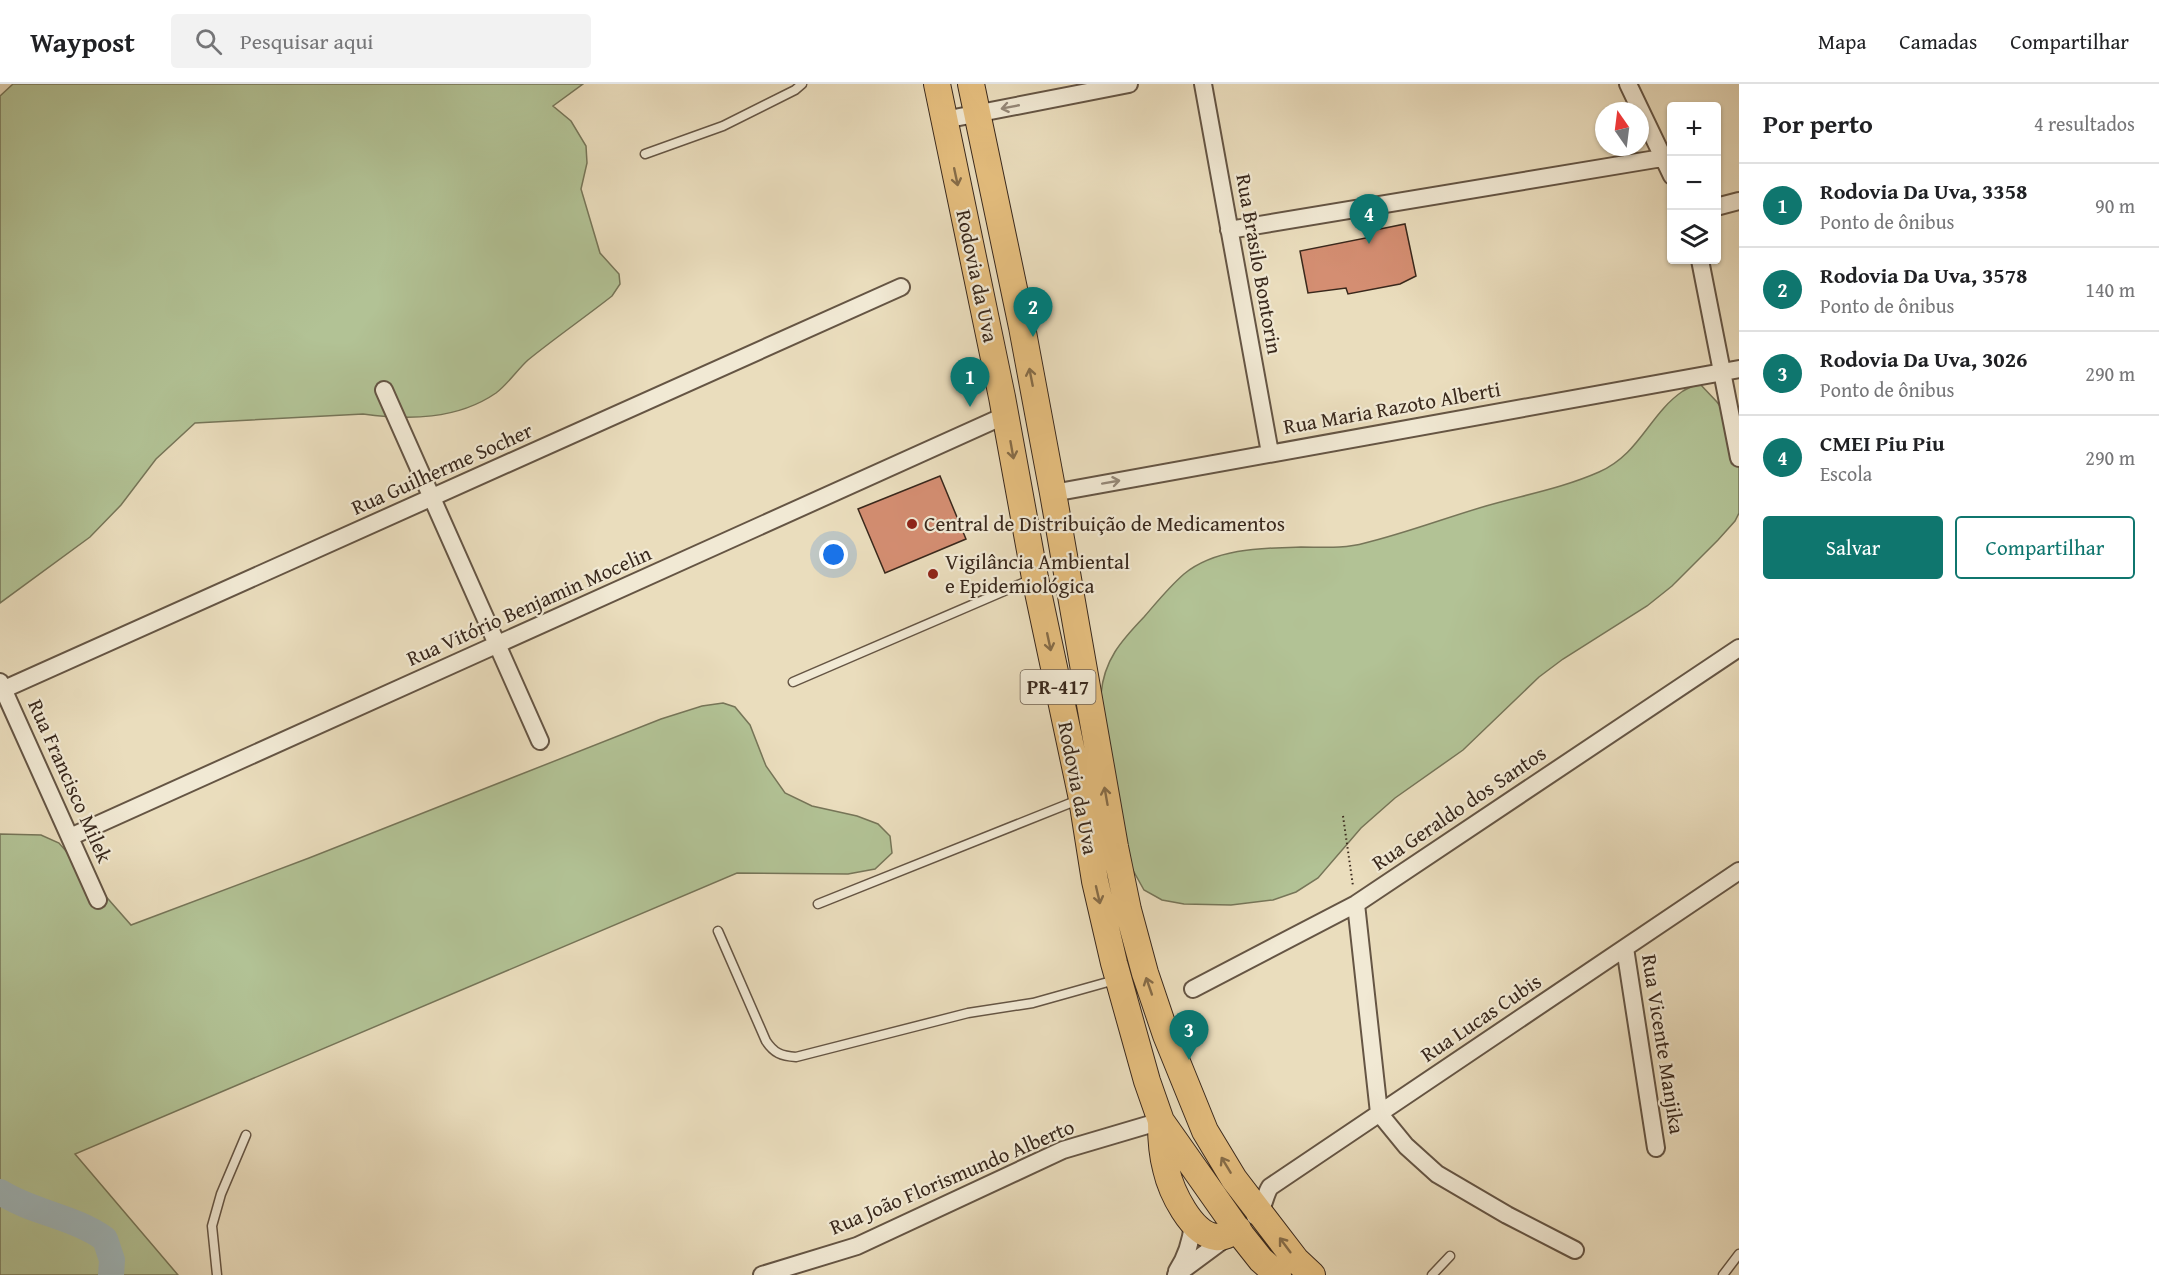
<!DOCTYPE html>
<html lang="pt">
<meta charset="utf-8">
<style>
body{margin:0;font-family:"Gentium Book Plus",serif;background:#f2f2f2;color:#202124}
.controls{position:absolute;right:18px;top:18px;display:grid;overflow:hidden;border-radius:6px;box-shadow:0 2px 4px #0004}
.controls button{width:54px;height:54px;display:grid;place-items:center;padding:0;border:0;border-bottom:2px solid #e0e0e0;background:#fff;color:#202124;font:30px sans-serif}
.compass{position:absolute;left:1595px;top:18px;width:54px;height:54px;border-radius:50%;background:#fff;box-shadow:0 2px 4px #0004;rotate:346deg}
.you{position:absolute;left:834px;top:471px;width:21px;height:21px;margin:-15px;border:4px solid #fff;border-radius:50%;background:#1a73e8;box-shadow:0 0 0 9px #1a73e833}
.badge{display:grid;place-items:center;width:39px;height:39px;border-radius:50%;background:#0f766e;color:#fff;font-size:20px;font-weight:700}
.pin{position:absolute;translate:-50% -50px;filter:drop-shadow(0 2px 3px #0008)}
.pin::after{content:'';position:absolute;top:32px;width:21px;height:18px;background:inherit;clip-path:polygon(0 0,100% 0,50% 100%)}
.list{margin:0;padding:0;list-style:none}
h2{display:flex;justify-content:space-between;align-items:center;height:78px;margin:0;padding:0 24px;font-size:26px}
h2 small{font-size:20px;font-weight:400;color:#757577}
.list li{display:grid;grid-template-columns:39px 1fr auto;gap:18px;align-items:center;box-sizing:border-box;height:84px;padding:0 24px;border-top:2px solid #e0e0e0}
.list b{display:block;font-size:22px;white-space:nowrap}
.list p{margin:0;font-size:20px;white-space:nowrap;color:#757577}
.list em{font-size:20px;font-style:normal;color:#757577}
.actions{display:flex;gap:12px;padding:18px 24px}
.actions a{flex:1;padding:14px 0;border:2px solid #0f766e;border-radius:6px;text-align:center;font-size:21px;color:#0f766e}
.actions .main{background:#0f766e;color:#fff}
.icon{flex:none;width:33px;height:33px;fill:none;stroke:currentColor;stroke-width:2;stroke-linecap:round;stroke-linejoin:round}
.map{position:relative;flex:none;width:1739px;height:1191px;overflow:hidden}
header{display:flex;align-items:center;gap:36px;box-sizing:border-box;height:84px;padding:0 30px;background:#fff;border-bottom:2px solid #e0e0e0}
header strong{font-size:28px}
nav{display:flex;gap:33px;margin-inline-start:auto;font-size:21px}
.search{width:420px;height:54px;background:#f2f2f2;display:flex;align-items:center;gap:15px;box-sizing:border-box;padding:0 21px;border-radius:6px;color:#757577;font-size:22px}
main{display:flex}
aside{flex:1;background:#fff}
.map>svg:first-child{display:block}
.green{fill:#b2c295;stroke:#767558;stroke-width:1.5}
.lines{fill:none;stroke-linecap:round;stroke-linejoin:round}
.river{stroke:#9fb8bd;stroke-width:26}
.building{fill:#d48e72;stroke:#39281c;stroke-width:1.5}
.lane-casing{stroke:#655544;stroke-width:11}
.street-casing{stroke:#655544;stroke-width:20}
.primary-casing{stroke:#39281c;stroke-width:28}
.path{stroke:#39281c;stroke-width:2;stroke-dasharray:1.5 3;stroke-linecap:butt}
.lane{stroke:#f1e9d4;stroke-width:8}
.street{stroke:#f1e9d4;stroke-width:16}
.primary{stroke:#e5be7e;stroke-width:26}
.oneway{stroke:#958878}
.oneway2{stroke:#866c48}
.poi-dot{fill:#8f2418;stroke:#f1e9d4;stroke-width:2}
.labels{text-anchor:middle;stroke-width:4.5;stroke-linejoin:round;paint-order:stroke}
.shield{fill:#f1e9d4;stroke:#706253;stroke-width:1.5}
.shield-label{font-size:20px;font-weight:bold;fill:#39281c}
.street-label{font-size:21px;fill:#39281c;stroke:#f1e9d4}
.poi-label{font-size:21px;fill:#39281c;stroke:#f1e9d4;text-anchor:start}
</style>
<header>
<strong>Waypost</strong>
<div class="search"><svg class="icon" aria-label="search" viewBox="0 0 24 24"><circle cx="10" cy="10" r="6"/><path d="M15 15l6 6"/></svg>Pesquisar aqui</div>
<nav><a>Mapa</a><a>Camadas</a><a>Compartilhar</a></nav>
</header>
<main>
<div class="map">
<svg width="1739" height="1191" viewBox="0 0 1739 1191">
<rect width="100%" height="100%" fill="#eaddbd"/>
<filter id="stains"><feTurbulence type="fractalNoise" baseFrequency=".00333" numOctaves="4"/><feColorMatrix values="0 0 0 0 .2 0 0 0 0 .09 0 0 0 0 .02 0 0 0 .5 -.17"/></filter>
<radialGradient id="worn" r=".72"><stop offset=".6" stop-color="#630" stop-opacity="0"/><stop offset="1" stop-color="#630" stop-opacity=".3"/></radialGradient>
<path class="green" d="M13,0H583L553,22L571,37L586,62L587,79L581,105L600,169L619,190L620,200L612,212C584,234 555,254 528,276C517,286 508,300 496,309C457,336 408,336 363,330L195,339L156,375L121,421L90,453L0,519V12Z
M1699,299L1717,318L1731,337L1739,352V429L1735,437L1718,456L1672,502L1647,522L1563,575L1539,593L1463,666L1395,714L1361,744L1318,794L1296,808L1273,816L1231,821L1184,820L1162,816L1144,806L1129,779L1101,610C1104,576 1121,557 1144,533C1157,518 1169,503 1184,490C1216,464 1263,464 1301,463C1322,463 1344,465 1365,459C1406,449 1445,434 1486,422C1524,411 1563,404 1599,388C1640,370 1649,330 1683,307C1688,304 1694,302 1699,299Z
M723,619L735,623L750,641L766,682L785,709L812,722L857,732L878,740L890,752L892,769L875,785L848,790L737,789L75,1070L178,1191H0V750L41,751L59,759L131,841L309,774L661,635L702,622Z"/>
<g class="lines">
<path class="river" d="M0,1108C33,1129 73,1132 105,1155L112,1176L111,1191"/>
</g>
<path class="building" d="M1405,140L1416,192L1400,200L1348,210L1346,204L1308,209L1300,167L1371,153L1370,147Z
M940,392L966,455L885,489L858,425Z"/>
<g class="lines">
<defs>
<path id="lane" d="M645,70L723,42L795,6L802,0
M793,598L1032,495
M818,820L1078,716
M718,847L766,957C774,969 781,972 796,973L968,929L1033,919L1115,896
M217,1191L212,1142L221,1110L246,1051
M1432,1191L1450,1172
M1723,1191L1739,1170"/>
<path id="street" d="M1203,0L1270,369
M1628,0L1672,92
M944,36L1129,0
M1716,123L1739,117
M1229,146L1662,74
M1700,176L1739,374
M384,306L540,657
M1053,409L1739,285
M0,598L98,816
M0,607L901,203
M70,753L1006,331
M1356,820L1379,1029L1406,1062L1437,1090L1507,1131L1575,1166
M1625,864L1656,1064
M1193,905L1356,820L1739,564
M1255,1132C1264,1126 1264,1112 1270,1103L1739,787
M1177,1187C1187,1172 1191,1158 1193,1140
M762,1191L857,1162L1063,1066L1161,1037
M1176,1191L1230,1151"/>
<path id="primary" d="M937,0L1002,313L1035,494L1082,715L1095,797L1114,879L1147,997L1161,1037L1242,1152L1261,1176L1278,1191
M971,0L1022,243L1053,409L1115,763L1128,826L1145,889L1166,951L1205,1047L1234,1095L1296,1176L1312,1191
M1161,1039C1161,1054 1162,1070 1166,1085C1171,1107 1191,1150 1216,1153C1224,1154 1231,1149 1238,1145"/>
</defs>
<use href="#lane" class="lane-casing"/>
<use href="#street" class="street-casing"/>
<use href="#primary" class="primary-casing"/>
<path class="path" d="M1343,732L1353,802"/>
<use href="#lane" class="lane"/>
<use href="#street" class="street"/>
<use href="#primary" class="primary"/>
</g>
<defs><path id="oneway-shaft" d="M-6 0H5M1.5-3L5.5 0L1.5 3" fill="none" stroke-width="1.6" stroke-linecap="round" stroke-linejoin="round" transform="scale(1.5)"/></defs>
<g class="oneway">
<use href="#oneway-shaft" transform="translate(1010 23) rotate(169)"/>
<use href="#oneway-shaft" transform="translate(1111 398) rotate(-10)"/>
</g>
<g class="oneway2">
<use href="#oneway-shaft" transform="translate(956 93) rotate(78)"/>
<use href="#oneway-shaft" transform="translate(1031 293) rotate(-101)"/>
<use href="#oneway-shaft" transform="translate(1012 366) rotate(80)"/>
<use href="#oneway-shaft" transform="translate(1049 558) rotate(78)"/>
<use href="#oneway-shaft" transform="translate(1106 712) rotate(-100)"/>
<use href="#oneway-shaft" transform="translate(1098 811) rotate(77)"/>
<use href="#oneway-shaft" transform="translate(1149 902) rotate(-109)"/>
<use href="#oneway-shaft" transform="translate(1226 1081) rotate(-121)"/>
<use href="#oneway-shaft" transform="translate(1285 1161) rotate(-127)"/>
</g>
<g class="poi-dot">
<circle cx="912" cy="440" r="6"/>
<circle cx="933" cy="490" r="6"/>
</g>
<g class="labels">
<rect class="shield" x="1020.5" y="586" width="75" height="34" rx="4.5"/>
<g class="shield-label">
<text x="1058" y="610">PR-417</text>
</g>
<g class="street-label">
<text transform="translate(1259 180) rotate(80)" y="7">Rua Brasilo Bontorin</text>
<text transform="translate(977 192) rotate(78)" y="7">Rodovia da Uva</text>
<text transform="translate(1392 324) rotate(-10)" y="7">Rua Maria Razoto Alberti</text>
<text transform="translate(442 385) rotate(-24)" y="7">Rua Guilherme Socher</text>
<text transform="translate(529 522) rotate(-24)" y="7">Rua Vitório Benjamin Mocelin</text>
<text transform="translate(70 697) rotate(66)" y="7">Rua Francisco Milek</text>
<text transform="translate(1078 704) rotate(79)" y="7">Rodovia da Uva</text>
<text transform="translate(1459 724) rotate(-34)" y="7">Rua Geraldo dos Santos</text>
<text transform="translate(1481 934) rotate(-34)" y="7">Rua Lucas Cubis</text>
<text transform="translate(1663 960) rotate(81)" y="7">Rua Vicente Manjika</text>
<text transform="translate(952 1093) rotate(-23)" y="7">Rua João Florismundo Alberto</text>
</g>
<g class="poi-label">
<text x="924" y="447">Central de Distribuição de Medicamentos</text>
<text x="945" y="485">Vigilância Ambiental<tspan x="945" dy="24">e Epidemiológica</tspan></text>
</g>
</g>
<rect width="100%" height="100%" filter="url(#stains)"/>
<rect width="100%" height="100%" fill="url(#worn)"/>
</svg>
<div class="controls">
<button>+</button>
<button>−</button>
<button><svg class="icon" aria-label="layers" viewBox="0 0 24 24"><path d="M12 4l9 5-9 5-9-5zM3 14l9 5 9-5"/></svg></button>
</div>
<svg class="compass" viewBox="-18 -18 36 36"><path d="M0-13l5 13h-10z" fill="#e53935"/><path d="M0 13l5-13h-10z" fill="#757577"/></svg>
<div class="you"></div>
<div class="pin badge" style="left:970px;top:323px">1</div>
<div class="pin badge" style="left:1033px;top:253px">2</div>
<div class="pin badge" style="left:1189px;top:976px">3</div>
<div class="pin badge" style="left:1369px;top:160px">4</div>
</div>
<aside>
<h2>Por perto<small>4 resultados</small></h2>
<ul class="list">
<li><span class="badge">1</span><div><b>Rodovia Da Uva, 3358</b><p>Ponto de ônibus</p></div><em>90 m</em></li>
<li><span class="badge">2</span><div><b>Rodovia Da Uva, 3578</b><p>Ponto de ônibus</p></div><em>140 m</em></li>
<li><span class="badge">3</span><div><b>Rodovia Da Uva, 3026</b><p>Ponto de ônibus</p></div><em>290 m</em></li>
<li><span class="badge">4</span><div><b>CMEI Piu Piu</b><p>Escola</p></div><em>290 m</em></li>
</ul>
<div class="actions"><a class="main">Salvar</a><a>Compartilhar</a></div>
</aside>
</main>
